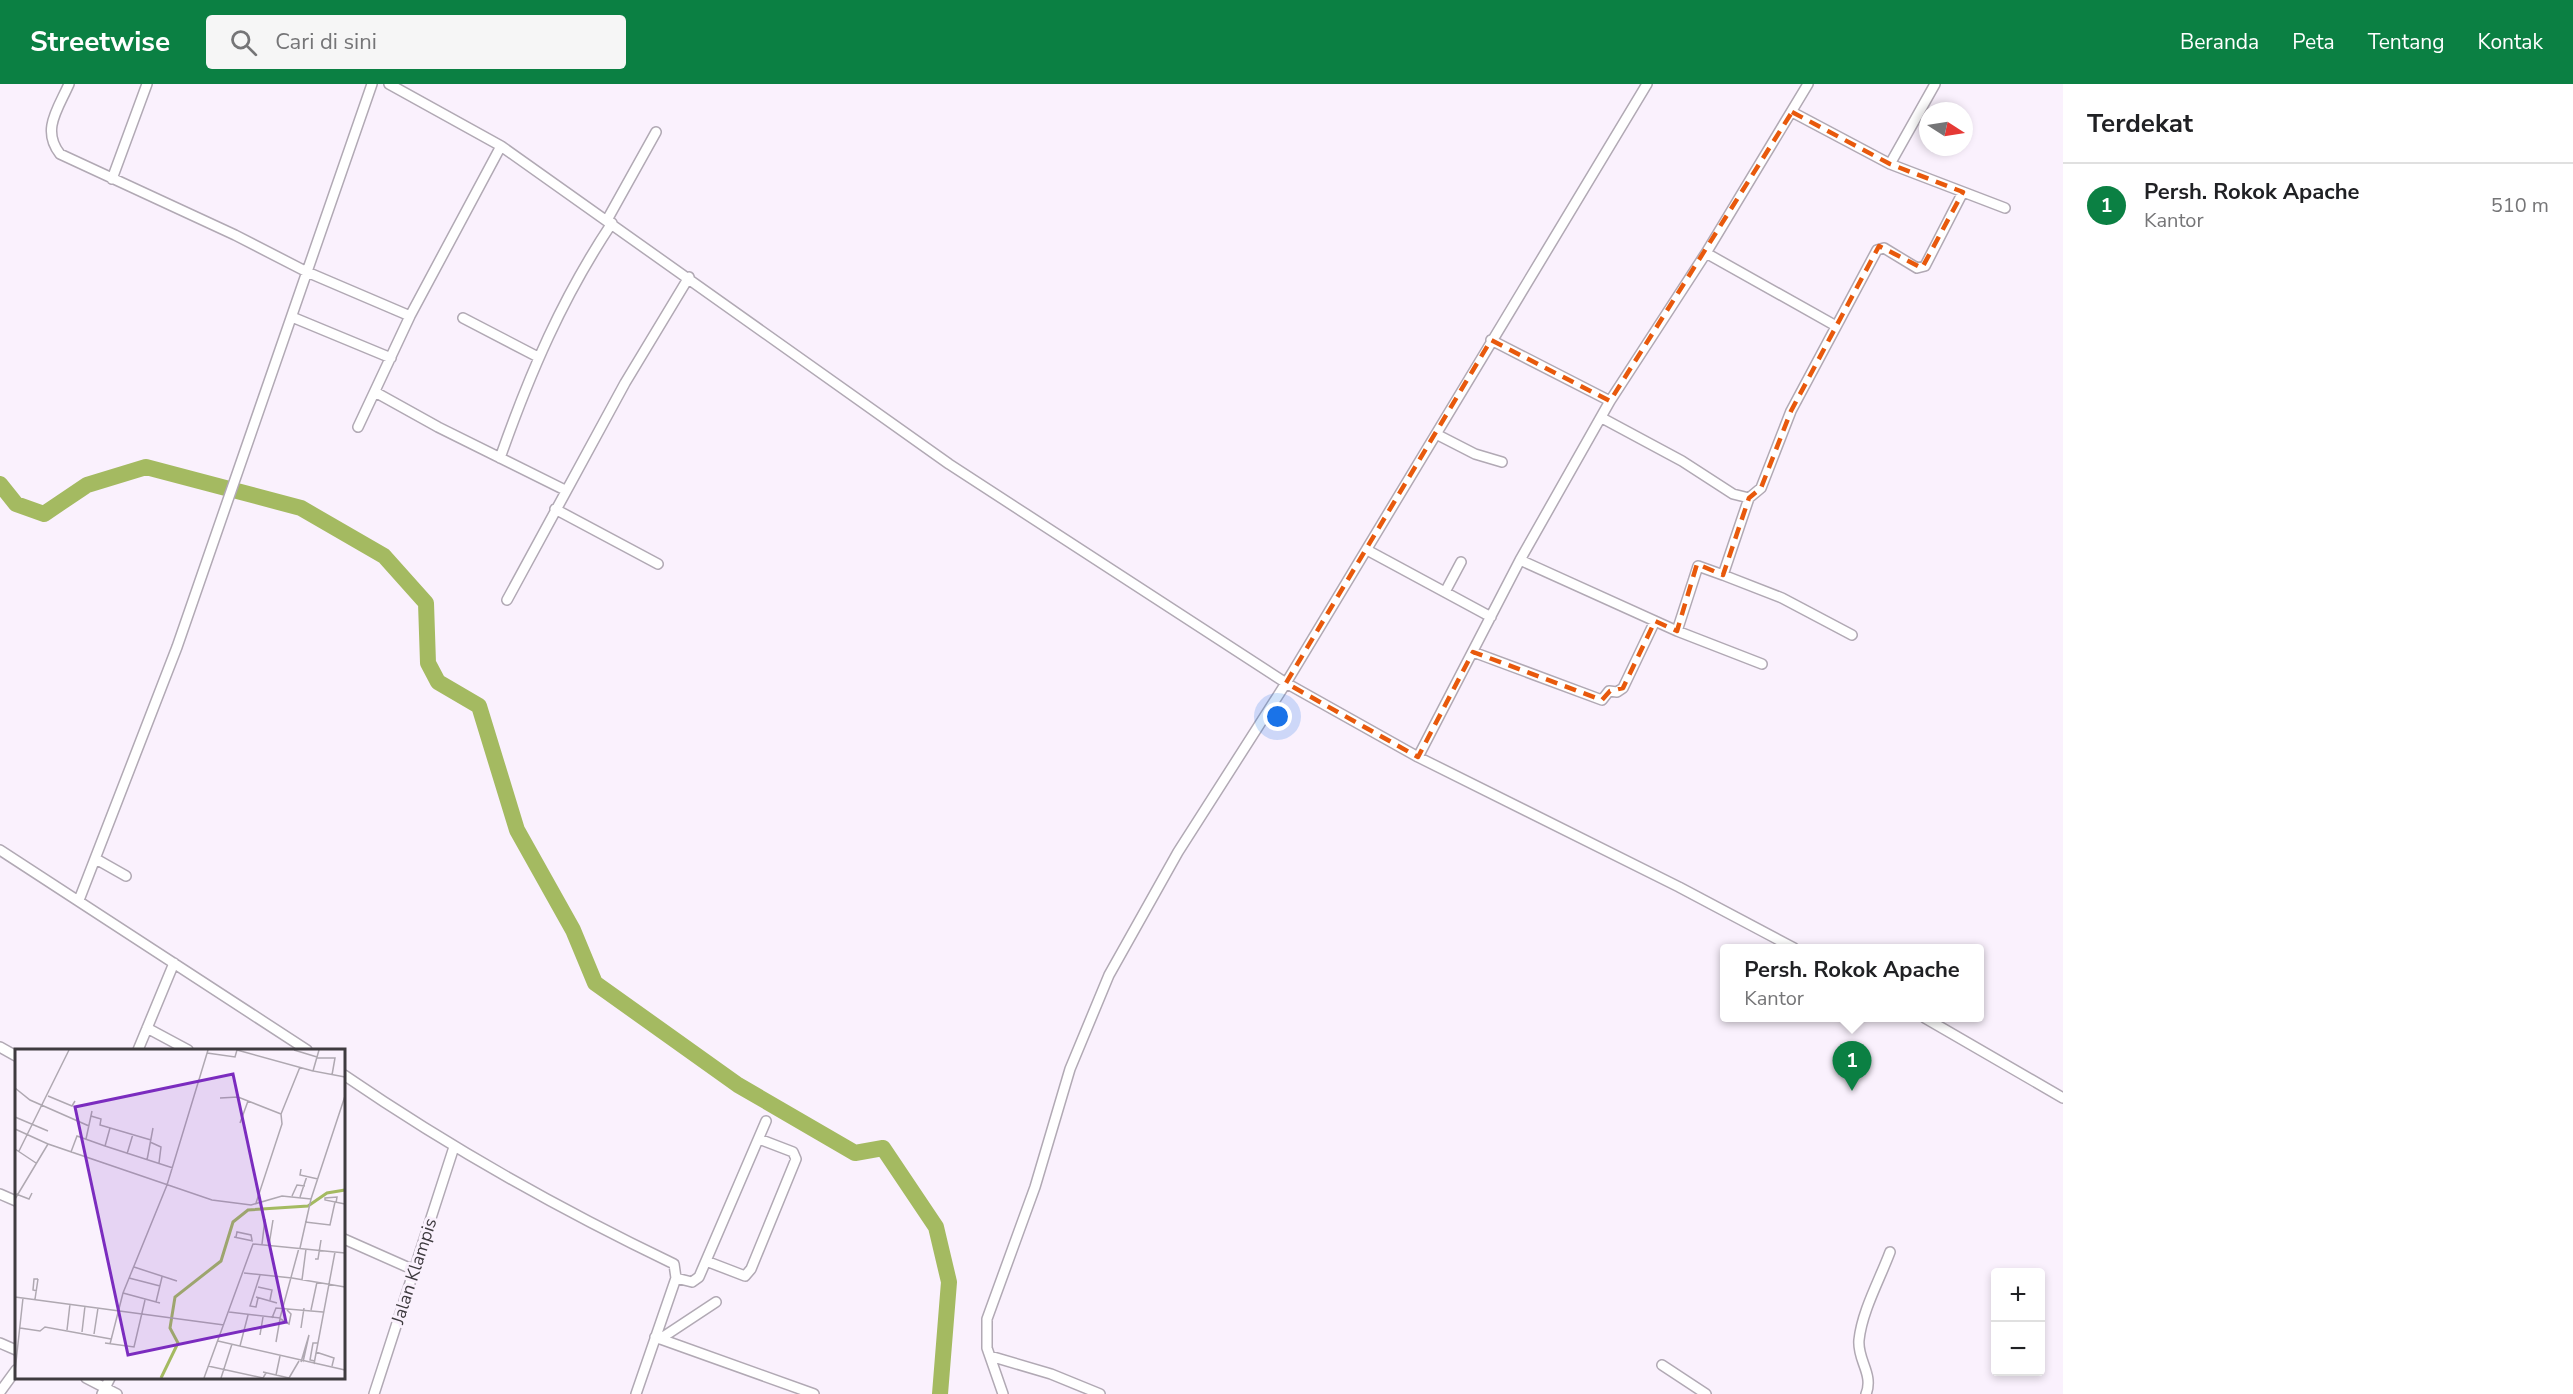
<!DOCTYPE html>
<html lang="id">
<meta charset="utf-8">
<style>
body{margin:0;font-family:"Nunito Sans",sans-serif;background:#f6f6f6;color:#202124}
.controls{position:absolute;right:18px;bottom:18px;display:grid;overflow:hidden;border-radius:6px;box-shadow:0 3px 9px #0003}
.controls button{width:54px;height:54px;display:grid;place-items:center;padding:0;border:0;border-bottom:2px solid #e0e0e0;background:#fff;color:#202124;font:30px sans-serif}
.compass{position:absolute;left:1919px;top:18px;width:54px;height:54px;border-radius:50%;background:#fff;box-shadow:0 3px 9px #0003;rotate:102deg}
.you{position:absolute;left:1278px;top:633px;width:21px;height:21px;margin:-15px;border:4px solid #fff;border-radius:50%;background:#1a73e8;box-shadow:0 0 0 9px #1a73e833}
.badge{display:grid;place-items:center;width:39px;height:39px;border-radius:50%;background:#0b8043;color:#fff;font-size:20px;font-weight:700}
.pin{position:absolute;translate:-50% -50px;filter:drop-shadow(0 2px 3px #0008)}
.pin::after{content:'';position:absolute;top:32px;width:21px;height:18px;background:inherit;clip-path:polygon(0 0,100% 0,50% 100%)}
.popup{position:absolute;left:1720px;top:860px;width:264px;height:78px;box-sizing:border-box;display:grid;place-content:center;border-radius:6px;background:#fff;filter:drop-shadow(0 2px 4px #0005);font-size:20px;white-space:nowrap;color:#757577}
.popup b{font-size:22px;color:#202124}
.popup::after{content:'';position:absolute;left:50%;top:100%;margin-left:-12px;border:12px solid transparent;border-top-color:#fff}
.list{margin:0;padding:0;list-style:none}
h2{display:flex;justify-content:space-between;align-items:center;height:78px;margin:0;padding:0 24px;font-size:26px}
h2 small{font-size:20px;font-weight:400;color:#757577}
.list li{display:grid;grid-template-columns:39px 1fr auto;gap:18px;align-items:center;box-sizing:border-box;height:84px;padding:0 24px;border-top:2px solid #e0e0e0}
.list b{display:block;font-size:22px;white-space:nowrap}
.list p{margin:0;font-size:20px;white-space:nowrap;color:#757577}
.list em{font-size:20px;font-style:normal;color:#757577}
.icon{flex:none;width:33px;height:33px;fill:none;stroke:currentColor;stroke-width:2;stroke-linecap:round;stroke-linejoin:round}
.map{position:relative;flex:none;width:2063px;height:1310px;overflow:hidden}
header{display:flex;align-items:center;gap:36px;box-sizing:border-box;height:84px;padding:0 30px;background:#0b8043;color:#fff}
header strong{font-size:28px}
nav{display:flex;gap:33px;margin-inline-start:auto;font-size:21px}
.search{width:420px;height:54px;background:#f6f6f6;display:flex;align-items:center;gap:15px;box-sizing:border-box;padding:0 21px;border-radius:6px;color:#757577;font-size:22px}
main{display:flex}
aside{flex:1;background:#fff}
.map>svg:first-child{display:block}
.lines{fill:none;stroke-linecap:round;stroke-linejoin:round}
.river{stroke:#a4ba61;stroke-width:16}
.street-casing{stroke:#b1a9b4;stroke-width:12}
.street{stroke:#fff;stroke-width:9}
.marked{fill:none;stroke:#e8590c;stroke-width:4.5;stroke-dasharray:12 8;stroke-linejoin:round}
.labels{text-anchor:middle;stroke-width:6;stroke-linejoin:round;paint-order:stroke}
.street-label{font-size:18px;fill:#3e3b3f;stroke:#faf1fd}
.inset-river{fill:none;stroke:#a4ba61;stroke-width:3}
.inset-road{fill:none;stroke:#afa8b1;stroke-width:1.5}
.view{fill:#7b2cbf;fill-opacity:0.15;stroke:#7b2cbf;stroke-width:3}
.inset-edge{fill:none;stroke:#3e3b3f;stroke-width:3}
</style>
<header>
<strong>Streetwise</strong>
<div class="search"><svg class="icon" aria-label="search" viewBox="0 0 24 24"><circle cx="10" cy="10" r="6"/><path d="M15 15l6 6"/></svg>Cari di sini</div>
<nav><a>Beranda</a><a>Peta</a><a>Tentang</a><a>Kontak</a></nav>
</header>
<main>
<div class="map">
<svg width="2063" height="1310" viewBox="0 0 2063 1310">
<rect width="100%" height="100%" fill="#faf1fd"/>
<g class="lines">
<path class="river" d="M0,400L16,420L44,430L87,401L146,383L301,424L384,472L426,519L428,579L438,598L479,622L517,746L573,846L595,899L738,1001L855,1069L883,1064L936,1143L949,1198L940,1310"/>
<defs>
<path id="street" d="M69,0C58,25 41,46 60,70L235,151L307,188L410,232
M389,0L501,62L949,380L1286,599L1418,673L1679,803L1794,864
M1792,28L1890,80L2005,124
M1890,80L1935,0
M112,95L147,0
M607,136L656,48
M1706,169L1808,0
M292,233L391,274
M463,234L538,273
M1491,256L1610,317
M375,308L438,343L565,406
M1602,334L1682,377L1733,410L1749,414L1761,404L1791,327L1877,166L1884,164L1917,184L1925,182L1963,108
M358,343L410,232L501,62
M1436,350L1475,370L1502,378
M500,374C530,289 562,214 612,139
M555,425L658,480
M1367,466L1491,533
M1520,476L1677,547L1762,580
M1723,491L1782,514L1852,551
M1445,508L1461,478
M507,516L625,299L689,193
M1677,547L1698,482L1723,491L1749,414
M1473,568L1602,616L1609,607L1617,608L1623,604L1655,537
M1418,673L1520,476L1610,317L1706,169L1836,242
M0,766L307,966
M96,775L126,792
M79,816L177,563L372,0
M1925,934L2063,1014
M147,944L188,966
M0,963L16,972
M138,966L174,879
M344,991C449,1063 559,1125 674,1180L676,1194L636,1310
M0,1110L16,1117
M344,1155L414,1186
M706,1177L745,1192L751,1185L796,1075L793,1068L759,1055
M676,1194L692,1198L699,1193L766,1037
M655,1253L814,1310
M660,1255L716,1218
M0,1259L16,1266
M990,1272L1051,1290L1100,1310
M1662,1281L1706,1310
M86,1294L117,1310
M0,1308L16,1286
M102,1310L110,1294
M374,1310L454,1063
M1003,1310L987,1264V1235L1035,1103L1070,985L1109,891L1178,768L1286,599L1647,0
M1866,1310C1874,1290 1857,1276 1859,1256C1862,1227 1880,1195 1890,1168"/>
</defs>
<use href="#street" class="street-casing"/>
<use href="#street" class="street"/>
</g>
<path class="marked" d="M1792,28L1890,80L1963,108L1922,184L1879,162L1791,327L1761,404L1749,414L1723,491L1697,480L1677,547L1655,537L1623,604L1610,607L1602,616L1473,568L1418,673L1286,599L1491,256L1610,317Z"/>
<g class="labels">
<g class="street-label">
<text transform="translate(414 1187) rotate(-72)" y="6">Jalan Klampis</text>
</g>
</g>
<g transform="translate(15 965)">
<rect width="330" height="330" fill="#faf1fd"/>
<path class="inset-river" d="M146,329L163,294L155,279L160,248L206,212L218,173L233,161L293,157L312,144L330,141"/>
<path class="inset-road" d="M279,1L302,8M304,1L298,22L330,28M192,4L220,8L222,1L298,22M302,9H320L317,26M0,39L15,51L74,77M33,47L57,57L60,52M205,49L223,48L266,65M76,67L86,70L85,76L136,91M0,68L33,82M225,74L233,52M95,79L90,97L158,119M0,80L33,95M71,90L77,62M135,93L146,98L144,114M0,100L21,114M4,102L54,1M56,103L62,87L90,97M112,105L118,85M132,111L138,79M286,120L285,126L303,130M1,145L14,150L17,144M277,147L282,136L290,137M285,148L292,127M0,150L33,95L197,151L236,156L267,147L296,150M241,154L267,75L266,65L285,18M321,154L322,148L310,149V151L330,155M290,173L315,176L320,153M219,188L238,192M221,188L222,183L236,186L237,191M247,195L250,170M254,196L258,171M285,199L296,150L330,47M300,210H303L306,191M119,218L162,232M229,224L277,229M114,229L145,237M277,229L330,238M287,231L291,200M243,238L257,241L255,251M22,242L18,241L19,230H23M108,244L145,254M0,248L209,276M241,248L262,254M243,249L241,258L235,257L245,226M20,250L23,230M141,253L147,228M296,261L302,233M214,263L265,269L284,199M257,269L261,259L308,263M264,269L274,275L276,265L272,261M5,279L25,282L30,278L96,290M286,279L289,259M52,281L55,255M67,283L70,257M79,285L83,259M245,286L248,268M203,292L330,321M261,293L265,270M90,294L119,298L130,251M95,295L108,244L152,136L193,1M225,297L233,266M301,303L319,309L317,317M300,312L295,311L298,294H303M286,313L294,286L288,313M299,315L320,203M193,317L248,329L251,324M0,322L8,249M248,323L274,329M261,326L265,307M189,329L238,195L330,204M206,329L217,295M274,329L284,312"/>
<path class="view" d="M218,25L271,273L113,306L60,58Z"/>
<rect width="330" height="330" class="inset-edge"/>
</g>
</svg>
<div class="controls">
<button>+</button>
<button>−</button>
</div>
<svg class="compass" viewBox="-18 -18 36 36"><path d="M0-13l5 13h-10z" fill="#e53935"/><path d="M0 13l5-13h-10z" fill="#757577"/></svg>
<div class="you"></div>
<div class="pin badge" style="left:1852px;top:1007px">1</div>
<div class="popup"><b>Persh. Rokok Apache</b>Kantor</div>
</div>
<aside>
<h2>Terdekat<small></small></h2>
<ul class="list">
<li><span class="badge">1</span><div><b>Persh. Rokok Apache</b><p>Kantor</p></div><em>510 m</em></li>
</ul>
</aside>
</main>
